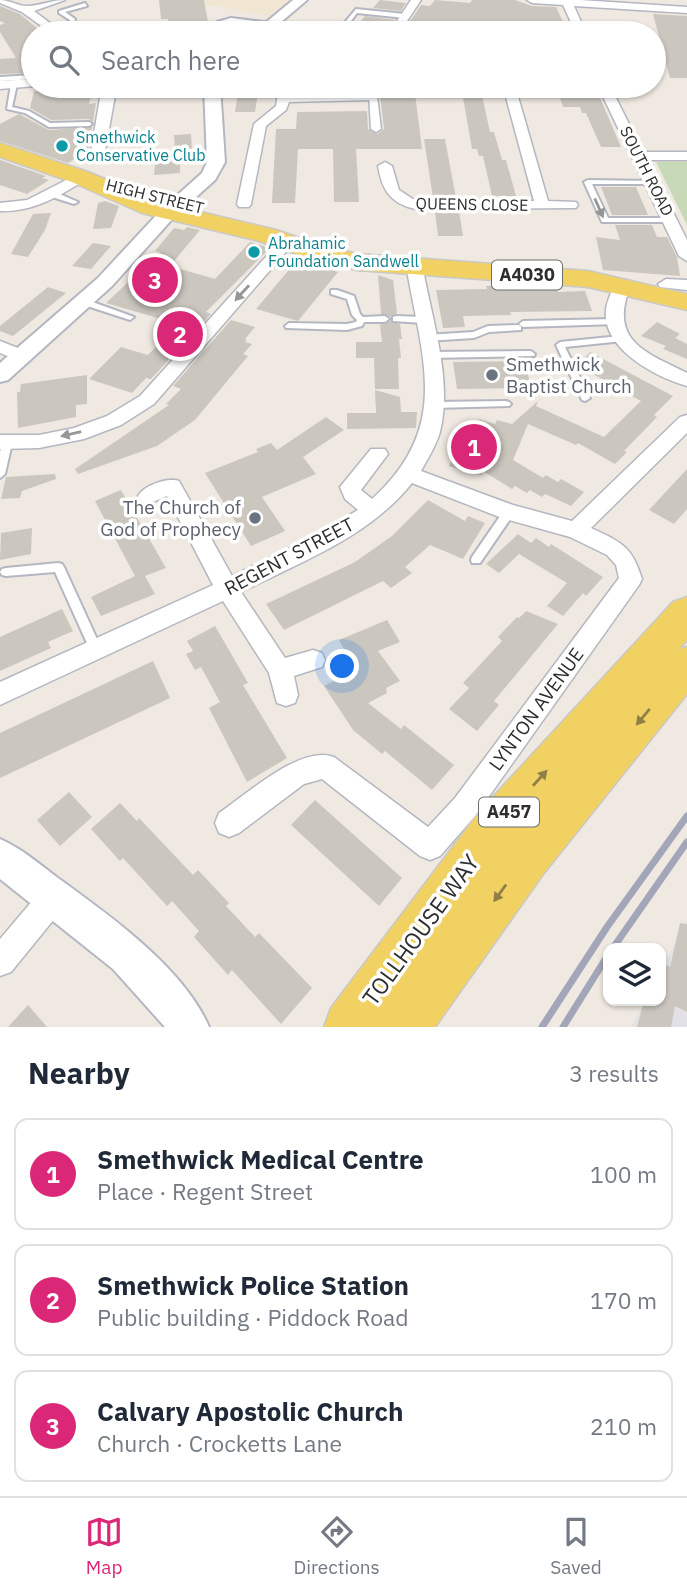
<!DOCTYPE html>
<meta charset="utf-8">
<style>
body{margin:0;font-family:"IBM Plex Sans",sans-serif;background:#f6f6f7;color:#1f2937}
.controls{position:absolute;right:21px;bottom:21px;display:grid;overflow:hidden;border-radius:14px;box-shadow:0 2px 5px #0004}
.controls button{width:63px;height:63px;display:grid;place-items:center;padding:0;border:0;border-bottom:2px solid #e0e1e3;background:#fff;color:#1f2937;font:35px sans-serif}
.you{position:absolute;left:343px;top:667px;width:24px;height:24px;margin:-18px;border:5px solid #fff;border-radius:50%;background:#1a73e8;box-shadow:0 0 0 10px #1a73e833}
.badge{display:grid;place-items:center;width:46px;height:46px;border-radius:50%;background:#db2777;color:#fff;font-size:23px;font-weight:700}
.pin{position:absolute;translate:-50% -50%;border:4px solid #fff;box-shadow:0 2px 7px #0006}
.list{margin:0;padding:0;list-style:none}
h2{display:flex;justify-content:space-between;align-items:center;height:91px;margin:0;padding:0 28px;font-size:30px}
h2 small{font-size:23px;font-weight:400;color:#747a83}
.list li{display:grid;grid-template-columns:46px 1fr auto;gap:21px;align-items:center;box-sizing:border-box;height:112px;margin:0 14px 14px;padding:0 14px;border:2px solid #e0e1e3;border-radius:14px}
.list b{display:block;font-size:26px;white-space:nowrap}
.list p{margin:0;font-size:23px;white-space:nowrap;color:#747a83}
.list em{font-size:23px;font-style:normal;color:#747a83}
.icon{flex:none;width:38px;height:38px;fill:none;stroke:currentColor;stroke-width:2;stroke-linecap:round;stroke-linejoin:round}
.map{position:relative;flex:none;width:687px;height:1027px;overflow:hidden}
.search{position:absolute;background:#fff;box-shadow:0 2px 5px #0004;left:21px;right:21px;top:21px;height:77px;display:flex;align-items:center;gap:18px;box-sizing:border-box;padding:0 24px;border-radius:38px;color:#747a83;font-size:26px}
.sheet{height:469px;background:#fff}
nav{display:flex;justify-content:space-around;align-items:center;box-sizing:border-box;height:98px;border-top:2px solid #e0e1e3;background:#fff;font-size:19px;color:#747a83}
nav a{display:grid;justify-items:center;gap:4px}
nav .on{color:#db2777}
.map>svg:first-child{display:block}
.industrial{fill:#e3e1e8}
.education{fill:#f0e6d1}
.cemetery{fill:#c8d9b8}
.building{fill:#cbc7bf}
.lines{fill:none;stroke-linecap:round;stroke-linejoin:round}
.service-casing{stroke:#b4b7c1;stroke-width:4}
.pedestrian-casing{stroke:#b4b7c1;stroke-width:3}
.minor-casing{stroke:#b4b7c1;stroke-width:3}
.tertiary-casing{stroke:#b4b7c1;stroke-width:4}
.primary-casing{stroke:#c9c9c9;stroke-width:3}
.service{fill:#fff;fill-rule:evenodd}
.pedestrian{fill:#fff;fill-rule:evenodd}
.minor{fill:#fff;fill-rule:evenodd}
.tertiary{fill:#fff;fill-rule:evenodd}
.primary{fill:#f2d163;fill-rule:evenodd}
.rail{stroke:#a3a6b8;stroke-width:7}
.oneway{fill:#969696}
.oneway2{fill:#908048}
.culture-dot{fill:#0f9aa8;stroke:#fff;stroke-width:2.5}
.worship-dot{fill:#6b7280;stroke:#fff;stroke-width:2.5}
.labels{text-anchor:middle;stroke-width:7;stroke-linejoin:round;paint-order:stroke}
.far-culture-label{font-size:16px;fill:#0d838f;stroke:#fff;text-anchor:start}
.far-street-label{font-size:16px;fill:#2e2e2e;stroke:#fff}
.shield{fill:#fff;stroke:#6d6d6d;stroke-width:2}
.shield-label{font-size:18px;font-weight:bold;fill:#2e2e2e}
.worship-label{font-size:19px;fill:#5b616d;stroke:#fff;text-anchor:start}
.street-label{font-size:19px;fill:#2e2e2e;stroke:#fff}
.near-street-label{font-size:23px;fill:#2e2e2e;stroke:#fff}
</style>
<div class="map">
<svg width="687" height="1027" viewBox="0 0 687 1027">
<rect width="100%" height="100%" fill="#efe9e1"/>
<path class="industrial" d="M687,921V1027H631L645,1001H661V971Z"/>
<path class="education" d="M183,0H289L269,16Z"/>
<path class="cemetery" d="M656,162H687V225Z"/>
<path class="building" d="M159,0H204L210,33H169L168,19H161Z
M380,0L406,3L401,11L373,8Z
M435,0L470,3L472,0H515L532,6L556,7L566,28H560L561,31H546V33H402L421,5L430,6Z
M0,6L20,14L43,33H33V73L0,74V59L16,58L0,32V25L5,23L0,21Z
M653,14L687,16V78H670Z
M365,16L395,20L387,31L356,27Z
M239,86H259L255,112H235Z
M373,86H414L422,149H356L359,202H334L333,149H298L295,203H272L276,129H296L297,112L367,111L368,129L377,134L384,129L380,95L374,90Z
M461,86H480L490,132H494L502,160H506L516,196H492L483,156H479L477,149H472Z
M571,86H595L621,147H601L586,113H582L580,107H563L557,89H573Z
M92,89L89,104L96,103L93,122L89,119L51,120L30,108L34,91Z
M19,114L49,130L92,127L88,151L68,163L0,141V124Z
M191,134L192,151L175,152L174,135Z
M424,139H445L456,198H433Z
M180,155V173L154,175L156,157Z
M0,160L46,176L42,178L49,180L27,194L0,185Z
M601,187H636L648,215H612Z
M105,201L119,206L111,228L93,229L98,203Z
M459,211L463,236H438L435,212Z
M51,213L45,230L28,257L11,254L33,214Z
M615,225H652L657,237H667L677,257L680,276L603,270L596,237L620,240Z
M187,227L200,230L170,266L215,279L250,242L270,248L206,312L211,314L151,379L146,378L132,393L89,379L121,347L148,355L178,324L106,303L160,252L155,251L174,228L184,230Z
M93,243L111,246L91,269L72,266Z
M314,264L338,272L298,321L256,309L293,265L309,269Z
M378,275L393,280L397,313L390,317L381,314Z
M486,286H541L557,287L558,292L585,291L592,311L510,312L511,315L463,316L465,327L443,328L436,290L487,289Z
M48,287L66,293L13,336L0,331V326Z
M231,320L255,327L245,339L247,340L245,342L252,344L243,354L248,356L195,420L157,446L78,474L75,469L169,405L166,404L181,389L173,386Z
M390,321L400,324L402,339H399L401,358H398L399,389H375L374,358H356V342H382L380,325Z
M657,322L680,334L675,338L687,344V359L663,349L666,346L641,336Z
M590,352L673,396L654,415L657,417L624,451L627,452L615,464L578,443L576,445L528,424L513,460L543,478L546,475L558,482L561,479L584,492L571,506L545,494L542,497L530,490L527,493L515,486L512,489L483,471L481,475L449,466L468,425L475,427L479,419L495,424L497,420L512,424L538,401L536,406L604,437L641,401L577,365Z
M525,361L531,388L457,389L453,362Z
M87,375V404L76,405V417L18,428L17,392H20L21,384Z
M375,390L400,397L401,412H417L416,428L347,429V413H376Z
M326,417L344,430L303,457L316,474L262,497L285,531L251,546L205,473L258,452L256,449L271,443L277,450Z
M687,469V509L674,524L649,510Z
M55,474L56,479L22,491L20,498L1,499L6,477Z
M121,490L166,568L145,576L155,594L101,616L91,597L135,576L95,501Z
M428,500L465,521L468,516L485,523L463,559L430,545L405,567L412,573L391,588L383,581L284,630L266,604L355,562L392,536Z
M32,528L31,554L0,560L1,533Z
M518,534L531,543L536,538L549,547L551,544L603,577L586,596L583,593L563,616L547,606L567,583L519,554L499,573L486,564Z
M62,609L73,631L48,642L51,648L0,671V637Z
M526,611L558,624L494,701L499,705L477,731L449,709L469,688L463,683L502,641L498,637L517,617L519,618Z
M387,620L400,642L378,651L400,681L386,688L387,693L368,703L401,729L404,725L454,765L432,790L385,751L382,754L353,730L324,686L356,670L339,640Z
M215,626L248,683L243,685L287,758L247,782L209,708L220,702L201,667L195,670L186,654L193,651L187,641Z
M153,661L170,698L0,778V733Z
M69,792L92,817L60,846L37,820Z
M315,800L402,878L379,906L291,825Z
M120,803L137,821L139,818L193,875L198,870L229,903L226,906L255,937L259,933L312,988L281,1024L232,970L228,975L194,937L199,931L172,901L167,906L123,858L120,861L91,829Z
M680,923L687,924V1012L675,1006L671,1027H637L644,1001H661L666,965L670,967Z
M28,1005L47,1027H8Z"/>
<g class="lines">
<defs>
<path id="service" d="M85,3L87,6L65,12L75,19L74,24L50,29V27L70,22V20L59,13V11Z
M356,9L405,14L408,16L405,18L357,13L345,29H341V27Z
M231,18L271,23L274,25L271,27L231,22L221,24L220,33H214L217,22Z
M33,75V79L0,81V77Z
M14,82L17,84L12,107L29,111L50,123L89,122L92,124L89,126L49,127L25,113L7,109L11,84Z
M588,180L654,181L656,182L652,184H592L608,218H672L676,220L672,222H602L584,182Z
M49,192H55L78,202L74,204L49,196Z
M331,290H337L354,296L360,314L363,317L385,316L389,319L385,322H364L362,326L347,330L286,328L285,326L289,323L347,324L356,322L357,320L352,315L347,299L331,294Z
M81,300H87L134,317L130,320L127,319L81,304Z
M396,316L423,317L427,320L423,323L393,321V317Z
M614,319L617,320V324L523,327L519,324L523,321Z
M518,325L521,326V330L489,332L474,338L426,341L422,338L426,335L473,332L488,326Z
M620,336L624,339L623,341L565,347L590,398L585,401L582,400L556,345L560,342Z
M531,351L535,354L534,356L428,358L424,355L428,352Z
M506,401L509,402L511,404L509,406L434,408L429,405L434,402Z
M7,440L12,443L5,474L0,478V452L2,443Z
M509,508L513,509L514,512L513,515L480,563H472L471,560L472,557L505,509Z
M58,563L62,564L64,567L101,648L99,652L95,653L91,652L55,572L6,576L2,575L0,572L2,569L6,568Z"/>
<path id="pedestrian" d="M369,94L377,96L381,129L376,132L371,129Z"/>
<path id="minor" d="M0,0C10,0 20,7 29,6C42,5 52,0 65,0L34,11L63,33H51L22,12L0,3Z
M411,0H421L399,33H389Z
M527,0H580L687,7V13L574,6L586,33H576L563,5L532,3Z
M268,24L312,30L317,33H290L264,29V25Z
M33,79V86H36L0,89V81Z
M102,86H139L133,90H116L105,151L98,155L91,151Z
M279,86H291L290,94L372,92L378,96L372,100L289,102L286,110L266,126L251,204L249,207H239L237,204L254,124L276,106Z
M503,86H515L548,201L576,202L578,205L576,208L415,209C390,203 382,190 378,166L385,162L392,166L399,190L416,201H534Z
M598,86H610L643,152H687V160H647L687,240V261L679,256Z
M80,173L85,174V180C58,197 33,212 0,211V203L27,200Z
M287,237L292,239L295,242L292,245L154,404L121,425L84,439L39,448L0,449V435H39L74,428L107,416L140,396L282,239Z
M414,259L422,264C431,317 453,378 440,432C436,446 428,458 421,471L513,505L572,521L680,417L687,415V433L591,528C621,542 632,546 642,579L639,585L475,816L440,856L430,860L420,856L322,779L304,784L239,833L229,837L219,833L215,823L219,813C246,795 301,744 334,757L428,827L455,798L619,578L616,565L607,555L570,537L502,518L412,483C369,537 301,562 241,592L285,658L313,650L322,653L325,660L322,667L294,676L298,695L295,703L286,706L277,703L269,673L223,601L0,705V682L213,585L167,496L148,504L141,501L138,496C144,485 168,477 179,481L232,576L306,540L358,510L345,499L340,487L371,449H385L388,454L361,490L372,499C453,426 421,357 406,264Z
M666,279L687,280V290L660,287L658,284Z
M622,282L630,287C609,341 645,352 687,373V386C651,376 591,342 609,298C612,290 613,284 622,282Z
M0,341L28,352L31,356L22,362L0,353Z
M54,882L64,887L69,897L64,907L11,972L0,976V939L44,887Z"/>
<path id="tertiary" d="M293,0H307L268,33H253Z
M204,86H220L225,162L215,180L175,216L112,286L8,380L0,382V363L98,278L163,208L202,173L207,162Z
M0,839C21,848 39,864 58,878C109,915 184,968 209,1027H165L113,969L0,879Z"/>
<path id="primary" d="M0,143L88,172L159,202L276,230L317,244L357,254L588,271L687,294V310L588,287L357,270L299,255L259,241L142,213L72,182L0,157Z
M687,597V640L679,649L687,647V694L544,873L435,1027H324L331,1008L480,811L673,602Z"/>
</defs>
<use href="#service" class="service-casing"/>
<use href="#pedestrian" class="pedestrian-casing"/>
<use href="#minor" class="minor-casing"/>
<use href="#tertiary" class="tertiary-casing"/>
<use href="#primary" class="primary-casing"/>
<use href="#service" class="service"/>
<use href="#pedestrian" class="pedestrian"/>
<use href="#minor" class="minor"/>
<use href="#tertiary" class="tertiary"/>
<use href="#primary" class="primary"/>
<path class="rail" d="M613,948L687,842
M542,1027L607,927L687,816
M563,1027L608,955"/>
</g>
<defs><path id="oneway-solid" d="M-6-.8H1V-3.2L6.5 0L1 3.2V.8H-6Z" transform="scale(1.75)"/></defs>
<g class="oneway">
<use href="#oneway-solid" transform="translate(599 208) rotate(66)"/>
<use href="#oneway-solid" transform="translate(242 293) rotate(132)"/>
<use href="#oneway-solid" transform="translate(71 434) rotate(167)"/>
</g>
<g class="oneway2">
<use href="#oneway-solid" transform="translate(643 717) rotate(130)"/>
<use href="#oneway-solid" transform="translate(540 778) rotate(-48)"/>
<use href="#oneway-solid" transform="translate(500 893) rotate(126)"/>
</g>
<g class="culture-dot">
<circle cx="62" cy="146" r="7"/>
<circle cx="254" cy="252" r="7"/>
</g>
<g class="worship-dot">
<circle cx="492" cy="375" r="7"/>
<circle cx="255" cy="518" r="7"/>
</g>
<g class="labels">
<g class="far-culture-label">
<text x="76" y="143">Smethwick<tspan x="76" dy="18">Conservative Club</tspan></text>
<text x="268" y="249">Abrahamic<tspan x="268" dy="18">Foundation Sandwell</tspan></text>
</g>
<g class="far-street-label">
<text transform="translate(647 171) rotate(63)" y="6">SOUTH ROAD</text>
<text transform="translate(155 196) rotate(14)" y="6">HIGH STREET</text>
<text transform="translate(472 204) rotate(1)" y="6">QUEENS CLOSE</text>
</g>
<g class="shield">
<rect x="492" y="260.5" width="70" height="29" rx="5"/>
<rect x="479" y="797.5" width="60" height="29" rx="5"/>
</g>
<g class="shield-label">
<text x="527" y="281">A4030</text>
<text x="509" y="818">A457</text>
</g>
<g class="worship-label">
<text x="506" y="371">Smethwick<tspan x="506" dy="22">Baptist Church</tspan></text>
<text x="241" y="514" text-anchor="end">The Church of<tspan x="241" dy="22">God of Prophecy</tspan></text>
</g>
<g class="street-label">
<text transform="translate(289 556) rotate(-28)" y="7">REGENT STREET</text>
<text transform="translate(536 709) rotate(-54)" y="7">LYNTON AVENUE</text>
</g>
<g class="near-street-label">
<text transform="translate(421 930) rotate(-54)" y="8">TOLLHOUSE WAY</text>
</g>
</g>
</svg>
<div class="controls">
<button><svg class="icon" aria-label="layers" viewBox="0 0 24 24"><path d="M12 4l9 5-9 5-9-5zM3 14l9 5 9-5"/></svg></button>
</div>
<div class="you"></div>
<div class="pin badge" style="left:474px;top:447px">1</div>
<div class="pin badge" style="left:180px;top:334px">2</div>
<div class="pin badge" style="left:155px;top:280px">3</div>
<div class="search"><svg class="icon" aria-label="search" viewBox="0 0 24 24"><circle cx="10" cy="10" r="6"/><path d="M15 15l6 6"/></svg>Search here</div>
</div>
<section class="sheet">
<h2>Nearby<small>3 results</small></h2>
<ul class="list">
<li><span class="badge">1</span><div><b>Smethwick Medical Centre</b><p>Place · Regent Street</p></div><em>100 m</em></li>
<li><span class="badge">2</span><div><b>Smethwick Police Station</b><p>Public building · Piddock Road</p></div><em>170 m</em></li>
<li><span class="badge">3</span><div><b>Calvary Apostolic Church</b><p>Church · Crocketts Lane</p></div><em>210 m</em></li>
</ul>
</section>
<nav>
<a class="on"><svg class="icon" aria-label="map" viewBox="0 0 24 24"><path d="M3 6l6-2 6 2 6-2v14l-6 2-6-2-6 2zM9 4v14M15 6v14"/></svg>Map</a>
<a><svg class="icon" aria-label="directions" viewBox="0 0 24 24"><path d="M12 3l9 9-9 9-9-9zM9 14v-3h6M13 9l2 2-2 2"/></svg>Directions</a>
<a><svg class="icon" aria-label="saved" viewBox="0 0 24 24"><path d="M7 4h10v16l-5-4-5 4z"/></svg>Saved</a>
</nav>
